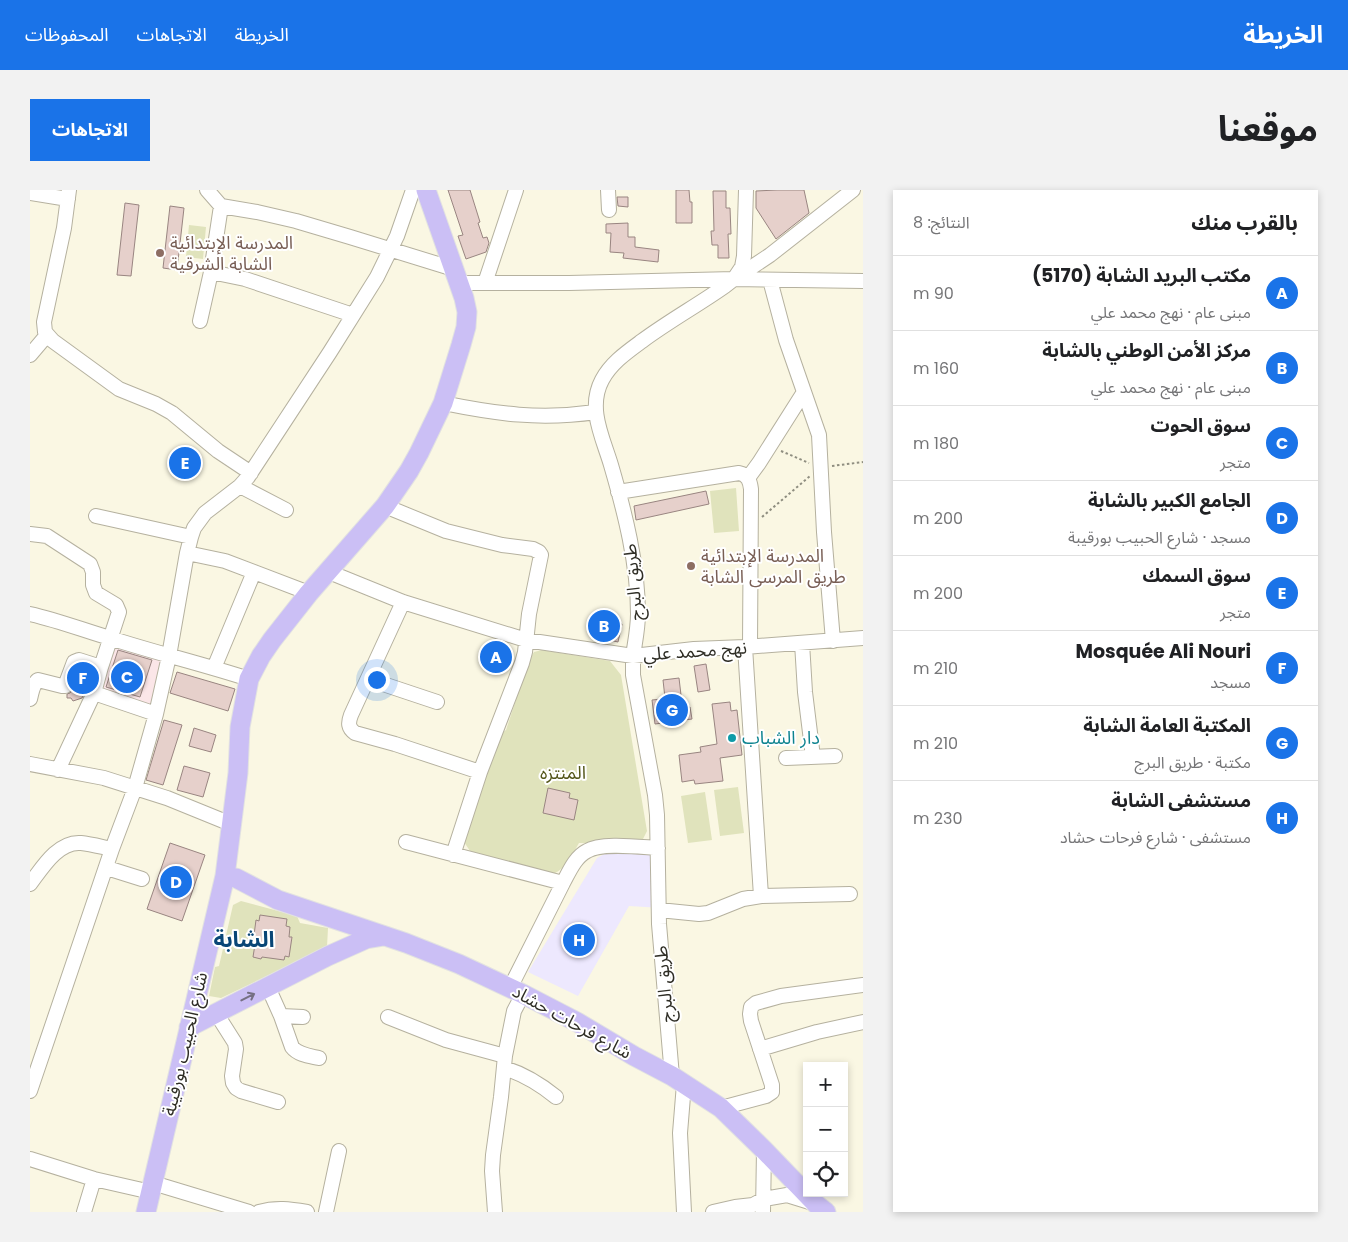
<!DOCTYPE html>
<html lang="ar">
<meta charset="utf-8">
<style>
body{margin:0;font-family:Poppins,"Noto Sans Arabic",sans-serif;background:#f2f2f2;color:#202124;direction:rtl}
.controls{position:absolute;right:15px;bottom:15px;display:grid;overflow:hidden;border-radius:0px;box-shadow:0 2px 8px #0003}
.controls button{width:45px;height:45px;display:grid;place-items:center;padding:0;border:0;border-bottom:1px solid #e0e0e0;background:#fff;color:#202124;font:25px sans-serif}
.you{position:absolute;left:346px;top:489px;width:18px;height:18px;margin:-12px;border:4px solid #fff;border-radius:50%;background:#1a73e8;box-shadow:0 0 0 8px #1a73e833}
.badge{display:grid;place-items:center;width:32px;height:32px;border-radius:50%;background:#1a73e8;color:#fff;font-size:16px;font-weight:700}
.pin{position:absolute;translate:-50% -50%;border:2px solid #fff;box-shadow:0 1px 5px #0006}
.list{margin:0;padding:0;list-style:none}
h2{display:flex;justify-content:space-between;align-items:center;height:65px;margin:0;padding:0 20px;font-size:21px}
h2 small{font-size:16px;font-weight:400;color:#757577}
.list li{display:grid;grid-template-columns:32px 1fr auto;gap:15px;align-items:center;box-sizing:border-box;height:75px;padding:0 20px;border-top:1px solid #e0e0e0}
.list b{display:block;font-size:19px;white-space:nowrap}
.list p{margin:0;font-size:16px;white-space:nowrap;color:#757577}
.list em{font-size:16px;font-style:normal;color:#757577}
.icon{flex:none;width:28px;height:28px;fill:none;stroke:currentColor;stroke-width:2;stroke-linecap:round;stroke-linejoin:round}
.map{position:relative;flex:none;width:833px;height:1022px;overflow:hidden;direction:ltr;border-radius:0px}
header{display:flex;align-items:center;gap:30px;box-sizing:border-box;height:70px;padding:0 25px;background:#1a73e8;color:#fff}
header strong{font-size:24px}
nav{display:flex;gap:28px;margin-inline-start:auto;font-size:18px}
.intro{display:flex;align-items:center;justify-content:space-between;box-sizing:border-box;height:120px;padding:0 30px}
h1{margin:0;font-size:35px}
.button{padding:12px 22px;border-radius:0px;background:#1a73e8;color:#fff;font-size:18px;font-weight:700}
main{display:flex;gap:30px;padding:0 30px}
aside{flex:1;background:#fff;border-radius:0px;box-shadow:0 2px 8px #0003}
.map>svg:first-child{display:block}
.commercial{fill:#fbe6e8}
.medical{fill:#ede8fe}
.green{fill:#e0e3bc}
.building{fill:#e6d0cb;stroke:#998581}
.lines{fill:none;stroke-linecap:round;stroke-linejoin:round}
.minor-casing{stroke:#b5b19f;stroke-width:16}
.major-casing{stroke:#e2e2e1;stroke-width:21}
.path{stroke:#8f8e80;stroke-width:2;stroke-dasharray:2.5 2.5;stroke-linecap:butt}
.minor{stroke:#fff;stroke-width:14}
.major{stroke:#cbbff5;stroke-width:19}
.oneway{stroke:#756f83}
.education-dot{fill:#8d6e63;stroke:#fff;stroke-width:2}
.culture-dot{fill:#0f9aa8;stroke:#fff;stroke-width:2}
.labels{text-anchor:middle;stroke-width:4;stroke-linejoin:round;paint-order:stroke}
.education-label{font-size:18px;fill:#785e54;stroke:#fff;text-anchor:start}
.street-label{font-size:18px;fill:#2f2e26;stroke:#fff}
.culture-label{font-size:18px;fill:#0d838f;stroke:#fff;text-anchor:start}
.park-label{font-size:18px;fill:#54561a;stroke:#fff}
.district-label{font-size:22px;font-weight:bold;fill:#094676;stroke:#fff}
</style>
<header>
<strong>الخريطة</strong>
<nav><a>الخريطة</a><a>الاتجاهات</a><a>المحفوظات</a></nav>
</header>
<div class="intro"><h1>موقعنا</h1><a class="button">الاتجاهات</a></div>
<main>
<aside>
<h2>بالقرب منك<small>النتائج: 8</small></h2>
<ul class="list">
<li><span class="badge">A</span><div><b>مكتب البريد الشابة (5170)</b><p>مبنى عام · نهج محمد علي</p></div><em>90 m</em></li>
<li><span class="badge">B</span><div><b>مركز الأمن الوطني بالشابة</b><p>مبنى عام · نهج محمد علي</p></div><em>160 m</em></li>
<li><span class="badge">C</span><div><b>سوق الحوت</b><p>متجر</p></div><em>180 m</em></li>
<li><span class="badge">D</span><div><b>الجامع الكبير بالشابة</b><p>مسجد · شارع الحبيب بورقيبة</p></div><em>200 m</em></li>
<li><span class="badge">E</span><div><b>سوق السمك</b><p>متجر</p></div><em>200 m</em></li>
<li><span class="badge">F</span><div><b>Mosquée Ali Nouri</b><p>مسجد</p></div><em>210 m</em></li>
<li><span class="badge">G</span><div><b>المكتبة العامة الشابة</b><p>مكتبة · طريق البرج</p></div><em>210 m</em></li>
<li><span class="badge">H</span><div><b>مستشفى الشابة</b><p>مستشفى · شارع فرحات حشاد</p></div><em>230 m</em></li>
</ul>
</aside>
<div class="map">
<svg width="833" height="1022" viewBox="0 0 833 1022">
<rect width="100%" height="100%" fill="#faf7e3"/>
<path class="commercial" d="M75,450L133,468L120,526L59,507Z"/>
<path class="medical" d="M587,662L631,664L632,718L599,716L548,806L498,782L567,668L576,663Z"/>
<path class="green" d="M159,35L176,37L173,69L156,67Z
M706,298L709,341L684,343L680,301Z
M512,460L580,471L591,485L617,641L613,649L607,653H549C542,665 537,678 523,684L440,661L434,652L469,545L476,540L499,470L504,462Z
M708,597L714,643L690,646L684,600Z
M675,602L682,650L658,653L651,606Z
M211,711L267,726L270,733L298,738L297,757L191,808L179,806L185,777L189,776L203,715Z"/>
<path class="building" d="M418,0H440L450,32L448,33L453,48L457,47L459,53L456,62L436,69L428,46L433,45Z
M646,0H659L660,12H662V33H646Z
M747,0H774L779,23L746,49L726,18V1Z
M683,1H696V18H700L701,44H698L699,68H688V55H682L681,41H684Z
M587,7H598V17L588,16Z
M95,13L109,15L101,86L87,85Z
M140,16L154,18L147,80L133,78Z
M598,33V47H605V57L629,60L628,72L593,68L594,63L580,62L581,43H576V34Z
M676,301L679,314L606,330L604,316Z
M574,431L592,434L588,452L571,448Z
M88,460L122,470L110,507L76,497Z
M676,474L680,500L668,502L664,476Z
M50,480L60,483L56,500L52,508L43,511L41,508H37V504L40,503L43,499Z
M147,482L205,499L198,521L140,503Z
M649,488L651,505L635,508L633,490Z
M632,509L633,520L660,517L662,529L625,534L622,510Z
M700,512L701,521L707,520L712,565L690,568L693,591L665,594L664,590L652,592L649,565L671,562L670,557L687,554L682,514Z
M134,530L152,535L133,595L116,590Z
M164,538L186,545L181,562L159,556Z
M154,576L180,583L173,607L147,600Z
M518,598L540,603L539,608L548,610L544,630L513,623Z
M140,653L175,665L152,731L117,719Z
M230,725L257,729L256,736L260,737L259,747H262L259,767L255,766L254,770L232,767L231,769L223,767L226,748L224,745L226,730L229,731Z"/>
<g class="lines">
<defs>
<path id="minor" d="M39,0L34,38L14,132L15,142L23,151L89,199L126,214L142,223L188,261L221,283
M177,0L191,16L227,22L266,31L320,47L424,79
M578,0L579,20
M0,3L38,9
M181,82L215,89L323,125
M707,87L740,65L823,0
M740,90L756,150L789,245L794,342L803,451
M430,93H539L704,89L833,91
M455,93L486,0
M170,131L181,82L191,16
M0,165L17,145
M413,213C467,224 510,230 566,222
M718,288L729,273L774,202
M210,296L256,320
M588,302L709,283C718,285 720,291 721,299L720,457
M355,316L416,341L472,355L503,359L509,362L511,365L499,424L495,462L492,473L450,582L423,665
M66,326L161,347
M0,344L17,346L60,374L63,382V395L66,403L86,415L89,422L71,477L64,503L28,580
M157,363L195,371L279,403
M299,382L373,412L496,450L603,466L664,459L715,457L833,448
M373,412L321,525C318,533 318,538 325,543L365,554L450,582
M0,424C27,430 53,440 80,448C126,463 173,474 219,489
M772,453L775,502L783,567
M715,457L731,706
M184,478L224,382
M338,489L407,512
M64,503L126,524
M0,509C2,502 2,495 8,490L32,496H35L44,472L49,470L71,477
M756,568L805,566
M0,574L74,588L137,608L201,634
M376,652L533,693
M77,678L112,689
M0,694C12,678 28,651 51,653C61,654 72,657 82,659
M629,720L669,724L678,723L713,709L731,706L820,704
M238,797L251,826L262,857C268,865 280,866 289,868
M480,798L533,693C539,682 545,667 557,661C571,652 610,657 628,658
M186,823L205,853L206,859L202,886L203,893L206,898L211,901L248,912
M251,826L273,827
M358,827L416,850L475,866
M730,859L787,842L833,832
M474,878C494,884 510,894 526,907
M642,886L629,734L627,625L625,605L603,485C603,479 603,472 603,466C605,452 608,438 608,424C608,374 595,323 581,275C573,248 557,218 572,190C581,173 597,162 612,151C639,131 668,115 695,96L704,89L712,77L714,66L716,0
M0,901L82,659L105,598L126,524L139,466L157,363L161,347L164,338L175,323L210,296L218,287L300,162L347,87L367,46L383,0
M691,918L736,906L742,902V895L721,831L720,824L721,817L726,813L751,806L833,795
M0,969L64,989L121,1002
M123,993L219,1022
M54,1022L64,989
M229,1022C246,1017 260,1019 277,1022
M296,1022L309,961
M465,1022L462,981L463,965L471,907L475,866L484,821L493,804
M654,1022L650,943L654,894
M683,1022L705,1017L723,1015L734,1009L757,1005L786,1014
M733,1022L734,960"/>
<path id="major" d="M195,686L206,688L248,710L376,753L429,774L493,804L547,832L604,866L642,886L691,918L734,960L787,1015L796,1022
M159,837L298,766L336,749L354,746
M116,1022L195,686L208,583L210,537L219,489L231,466L242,450L279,403L355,316L379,281L389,263L413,213L431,155L436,137L437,122L434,108L396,0"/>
</defs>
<use href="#minor" class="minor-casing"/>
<use href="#major" class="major-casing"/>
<path class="path" d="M751,261L779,273
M802,276L833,272
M732,327L780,286"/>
<use href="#minor" class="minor"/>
<use href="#major" class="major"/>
</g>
<defs><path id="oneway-shaft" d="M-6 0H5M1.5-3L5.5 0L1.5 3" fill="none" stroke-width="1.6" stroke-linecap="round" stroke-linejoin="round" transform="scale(1.25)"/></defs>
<use class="oneway" href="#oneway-shaft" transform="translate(218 807) rotate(-27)"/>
<g class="education-dot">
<circle cx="130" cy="63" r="5"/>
<circle cx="661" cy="376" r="5"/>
</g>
<circle class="culture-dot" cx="702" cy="548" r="5"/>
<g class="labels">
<g class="education-label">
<text x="140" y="59">المدرسة الإبتدائية<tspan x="140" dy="21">الشابة الشرقية</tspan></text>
<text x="671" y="372">المدرسة الإبتدائية<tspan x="671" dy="21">طريق المرسى الشابة</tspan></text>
</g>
<g class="street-label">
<text transform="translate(603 392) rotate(-95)" y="6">طريق البرج</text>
<text transform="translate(665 461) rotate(-4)" y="6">نهج محمد علي</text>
<text transform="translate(634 794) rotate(-95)" y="6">طريق البرج</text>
<text transform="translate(542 832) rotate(29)" y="6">شارع فرحات حشاد</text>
<text transform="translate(155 854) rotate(-77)" y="6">شارع الحبيب بورقيبة</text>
</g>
<g class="culture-label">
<text x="712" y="554">دار الشباب</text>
</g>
<g class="park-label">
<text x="533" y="589">المنتزه</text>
</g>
<g class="district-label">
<text x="214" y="757">الشابة</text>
</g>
</g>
</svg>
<div class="controls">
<button>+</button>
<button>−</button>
<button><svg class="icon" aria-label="locate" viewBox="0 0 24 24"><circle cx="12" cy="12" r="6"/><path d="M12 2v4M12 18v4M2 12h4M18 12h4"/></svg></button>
</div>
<div class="you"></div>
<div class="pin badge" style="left:466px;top:467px">A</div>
<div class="pin badge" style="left:574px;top:436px">B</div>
<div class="pin badge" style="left:97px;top:487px">C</div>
<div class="pin badge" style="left:146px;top:692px">D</div>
<div class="pin badge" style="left:155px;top:273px">E</div>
<div class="pin badge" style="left:53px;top:488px">F</div>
<div class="pin badge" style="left:642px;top:520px">G</div>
<div class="pin badge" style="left:549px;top:750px">H</div>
</div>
</main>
